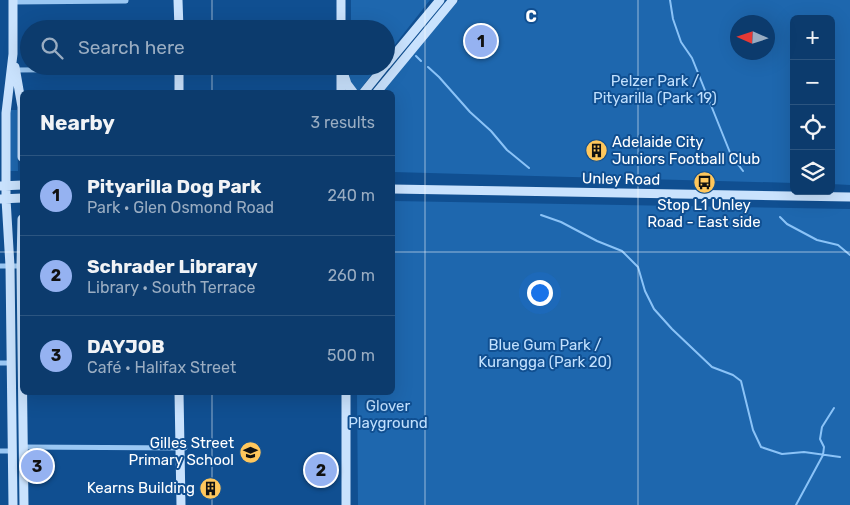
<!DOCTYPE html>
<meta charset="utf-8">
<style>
body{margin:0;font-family:Rubik,sans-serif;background:#154272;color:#f1f3f6}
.controls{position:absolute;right:15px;top:15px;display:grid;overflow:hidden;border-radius:8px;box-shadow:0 5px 20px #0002}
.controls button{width:45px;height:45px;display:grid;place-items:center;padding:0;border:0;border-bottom:1px solid #2c5580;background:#0c3b6d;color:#f1f3f6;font:25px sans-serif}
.compass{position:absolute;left:730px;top:15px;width:45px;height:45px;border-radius:50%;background:#0c3b6d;box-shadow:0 5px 20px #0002;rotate:273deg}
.you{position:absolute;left:539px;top:292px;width:18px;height:18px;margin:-12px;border:4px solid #fff;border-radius:50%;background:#1a73e8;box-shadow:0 0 0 8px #1a73e833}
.badge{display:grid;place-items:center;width:32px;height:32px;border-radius:50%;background:#95b2f1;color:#111;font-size:16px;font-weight:700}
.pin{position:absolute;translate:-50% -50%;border:2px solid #fff;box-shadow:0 1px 5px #0006}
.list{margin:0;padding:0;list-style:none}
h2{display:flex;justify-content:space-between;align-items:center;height:65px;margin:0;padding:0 20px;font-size:21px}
h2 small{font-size:16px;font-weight:400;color:#9aadc2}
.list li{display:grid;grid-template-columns:32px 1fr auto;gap:15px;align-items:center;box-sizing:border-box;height:80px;padding:0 20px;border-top:1px solid #2c5580}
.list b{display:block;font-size:19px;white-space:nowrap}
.list p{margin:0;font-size:16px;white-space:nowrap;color:#9aadc2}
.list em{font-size:16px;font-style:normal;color:#9aadc2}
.icon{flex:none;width:28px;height:28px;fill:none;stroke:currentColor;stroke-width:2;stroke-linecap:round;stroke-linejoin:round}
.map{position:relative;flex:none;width:850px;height:505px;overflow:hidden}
.search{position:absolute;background:#0c3b6d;box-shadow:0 5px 20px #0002;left:20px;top:20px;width:375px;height:55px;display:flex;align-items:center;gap:12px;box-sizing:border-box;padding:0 18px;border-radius:28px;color:#9aadc2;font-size:19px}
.panel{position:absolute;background:#0c3b6d;box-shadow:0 5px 20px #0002;left:20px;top:90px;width:375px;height:305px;border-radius:8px}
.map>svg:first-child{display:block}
.green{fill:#1e67ae;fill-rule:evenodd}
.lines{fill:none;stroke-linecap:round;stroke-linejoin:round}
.stream{stroke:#8bc3f7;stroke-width:2}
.street{stroke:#9ac7f3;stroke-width:5}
.secondary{stroke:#c9e2fd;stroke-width:9}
.grid{fill:none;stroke:#fff;stroke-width:1;stroke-opacity:0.55}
.labels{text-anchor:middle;stroke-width:4;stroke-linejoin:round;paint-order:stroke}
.park-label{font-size:15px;fill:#c1e0fe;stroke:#104f91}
.poi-label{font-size:15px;fill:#fff;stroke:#104f91;text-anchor:end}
.street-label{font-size:15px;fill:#fff;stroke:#104f91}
.grid-label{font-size:16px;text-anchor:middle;font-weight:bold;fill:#fff;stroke:#104f91;stroke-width:4;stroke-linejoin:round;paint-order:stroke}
</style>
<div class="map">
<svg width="850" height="505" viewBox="0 0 850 505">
<rect width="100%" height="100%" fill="#104f91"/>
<path class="green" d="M351,0H430L386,56V29H351Z
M459,0H850V185L831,184V19H794V183L393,172L392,92H380ZM738,22H768V52H738Z
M349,66H378L359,91L356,92L350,87Z
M10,110H17L18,171H7Z
M393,201L850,209V505H358L357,393L392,392Z"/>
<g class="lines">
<path class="stream" d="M670,0L673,19L681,42L692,58L731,155L743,171
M416,56L421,61
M428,67L439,77L470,112L491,131L507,150L529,168
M541,215L561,222L597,241L622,251L638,267L645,291L654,309L672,329L712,367L733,375L741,381L753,430L761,447L782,454L804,452L840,457
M780,217L787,224L817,240L838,245L850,255
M796,505L823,455L824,447L820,439L822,427L834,408"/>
<path class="street" d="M13,2L126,1V0
M15,70L179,69
M0,266H22
M0,363H11
M23,447L185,448
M0,451H12"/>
<path class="secondary" d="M178,0L179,29
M341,29V0
M386,65L440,0
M179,66V92
M341,66L347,84L353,92
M15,67L22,107V157
M341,73V92
M364,92L385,66
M377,92L453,0
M0,186L22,185
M392,189L850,197
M0,199L22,198
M22,219L21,266L24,505
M179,392L181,505
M346,392V505
M13,505L10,266L6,199V113L13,54V0"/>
</g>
<path class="grid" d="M212,0V29M425,0V505M638,0V505M212,66V92M0,252H22M392,252H850M212,392V505"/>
<defs>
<symbol id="building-disc" viewBox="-11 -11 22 22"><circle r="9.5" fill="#ffc75c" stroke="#104f91"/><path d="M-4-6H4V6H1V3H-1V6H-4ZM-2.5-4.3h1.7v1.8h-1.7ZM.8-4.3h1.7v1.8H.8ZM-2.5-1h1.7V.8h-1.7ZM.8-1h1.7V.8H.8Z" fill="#111"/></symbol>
<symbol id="bus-disc" viewBox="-11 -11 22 22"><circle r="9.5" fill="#ffc75c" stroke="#104f91"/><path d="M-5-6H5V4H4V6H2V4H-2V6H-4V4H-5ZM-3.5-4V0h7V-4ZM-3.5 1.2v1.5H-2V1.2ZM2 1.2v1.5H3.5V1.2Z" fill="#111"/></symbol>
<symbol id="school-disc" viewBox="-11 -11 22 22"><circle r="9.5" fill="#ffc75c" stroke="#104f91"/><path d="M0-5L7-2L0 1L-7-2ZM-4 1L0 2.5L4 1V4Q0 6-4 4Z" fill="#111"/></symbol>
</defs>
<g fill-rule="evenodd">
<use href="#building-disc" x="584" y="138" width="25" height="25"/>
<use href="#bus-disc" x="692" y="170" width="25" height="25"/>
<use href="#school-disc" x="238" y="440" width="25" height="25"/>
<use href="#building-disc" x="198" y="476" width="25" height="25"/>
</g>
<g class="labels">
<g class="park-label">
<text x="655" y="86">Pelzer Park /<tspan x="655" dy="17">Pityarilla (Park 19)</tspan></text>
<text x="545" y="350">Blue Gum Park /<tspan x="545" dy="17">Kurangga (Park 20)</tspan></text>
<text x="388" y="411">Glover<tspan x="388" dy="17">Playground</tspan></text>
</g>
<g class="poi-label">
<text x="612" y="147" text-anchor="start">Adelaide City<tspan x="612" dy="17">Juniors Football Club</tspan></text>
<text x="704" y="210" text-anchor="middle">Stop L1 Unley<tspan x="704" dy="17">Road - East side</tspan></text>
<text x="234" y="448">Gilles Street<tspan x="234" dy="17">Primary School</tspan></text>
<text x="195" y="493">Kearns Building</text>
</g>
<g class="street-label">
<text transform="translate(621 179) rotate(1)" y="5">Unley Road</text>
</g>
</g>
<g class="grid-label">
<text x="531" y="22">C</text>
</g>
</svg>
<div class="controls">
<button>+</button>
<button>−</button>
<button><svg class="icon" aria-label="locate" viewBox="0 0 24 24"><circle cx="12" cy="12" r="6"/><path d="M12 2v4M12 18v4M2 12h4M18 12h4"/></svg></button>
<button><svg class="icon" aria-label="layers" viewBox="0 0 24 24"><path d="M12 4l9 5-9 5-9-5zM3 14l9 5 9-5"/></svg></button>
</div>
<svg class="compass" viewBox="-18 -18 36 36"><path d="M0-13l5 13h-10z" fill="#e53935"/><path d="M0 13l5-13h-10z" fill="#9aadc2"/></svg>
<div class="you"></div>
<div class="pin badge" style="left:481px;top:41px">1</div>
<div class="pin badge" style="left:321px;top:470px">2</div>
<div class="pin badge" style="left:37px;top:466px">3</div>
<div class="search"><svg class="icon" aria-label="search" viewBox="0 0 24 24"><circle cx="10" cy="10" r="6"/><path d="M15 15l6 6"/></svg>Search here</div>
<section class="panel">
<h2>Nearby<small>3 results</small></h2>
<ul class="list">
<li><span class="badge">1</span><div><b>Pityarilla Dog Park</b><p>Park · Glen Osmond Road</p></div><em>240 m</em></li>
<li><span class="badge">2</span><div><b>Schrader Libraray</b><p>Library · South Terrace</p></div><em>260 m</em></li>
<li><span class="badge">3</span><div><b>DAYJOB</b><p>Café · Halifax Street</p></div><em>500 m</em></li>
</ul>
</section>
</div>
